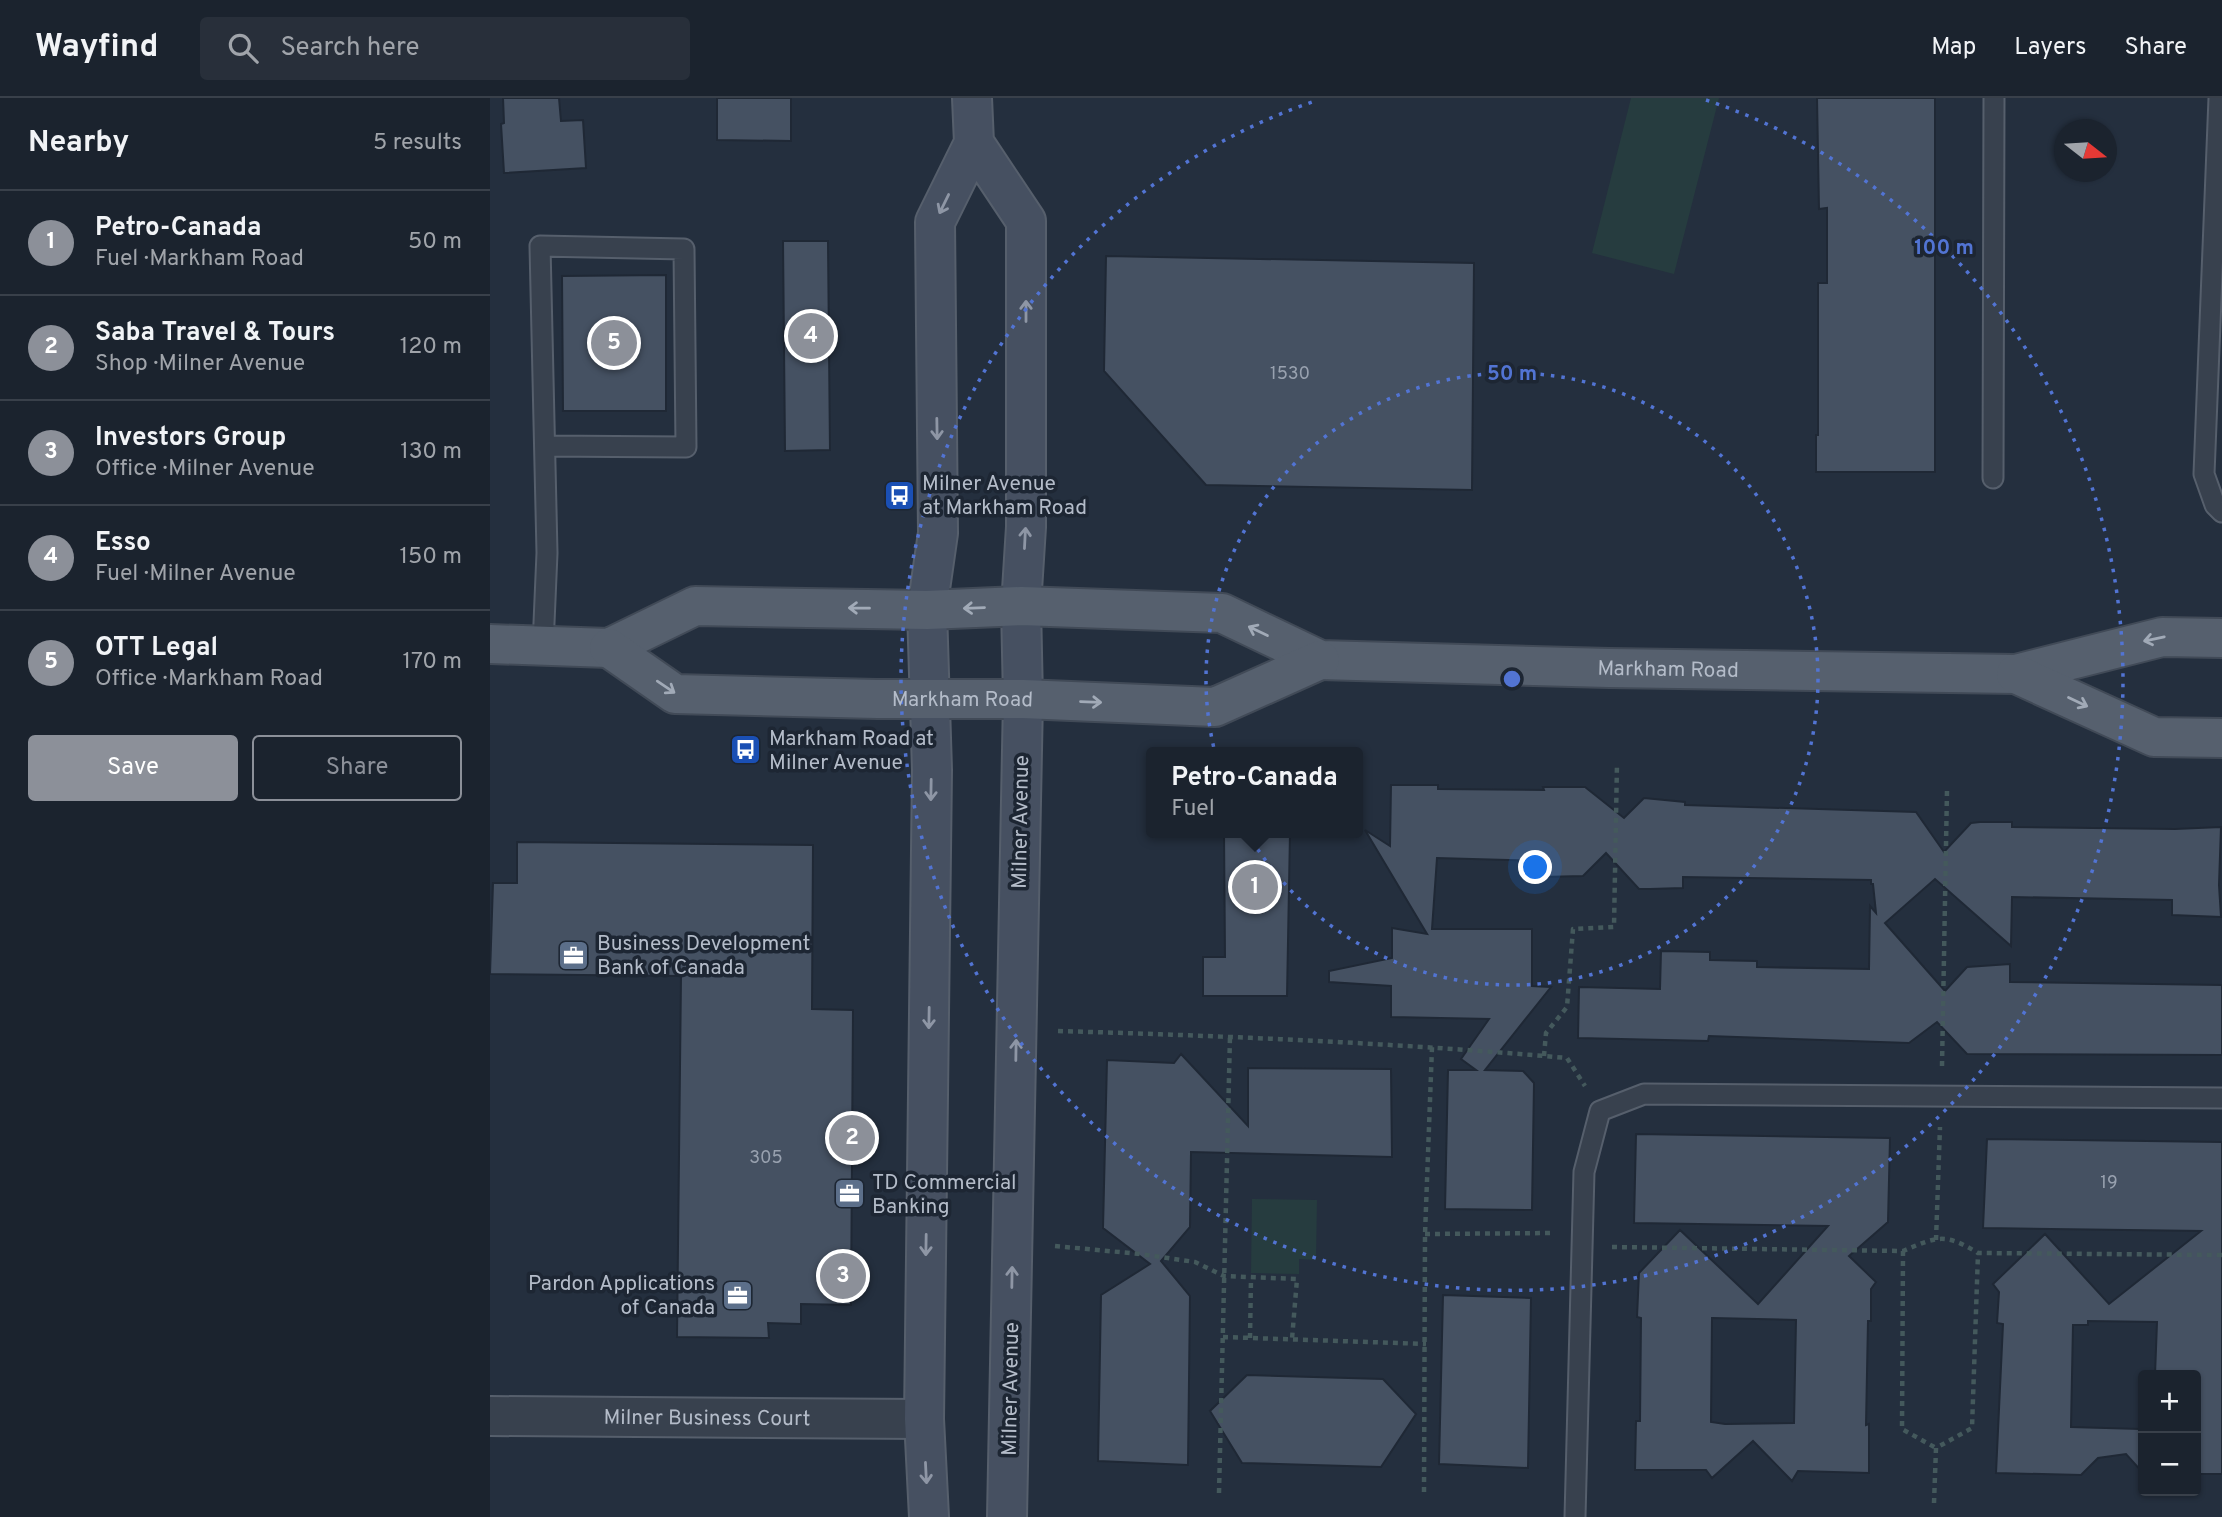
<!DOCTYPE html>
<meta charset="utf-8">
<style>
body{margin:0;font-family:Overpass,sans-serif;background:#282f3a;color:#f1f3f6}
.controls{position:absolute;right:21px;bottom:21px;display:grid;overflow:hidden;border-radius:7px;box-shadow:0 2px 5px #0004}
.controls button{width:63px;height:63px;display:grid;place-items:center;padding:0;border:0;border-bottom:2px solid #39404a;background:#1b232e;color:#f1f3f6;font:35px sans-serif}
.compass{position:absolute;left:1564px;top:21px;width:63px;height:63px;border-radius:50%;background:#1b232e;box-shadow:0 2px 5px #0004;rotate:107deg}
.you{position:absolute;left:1046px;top:770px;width:24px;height:24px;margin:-18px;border:5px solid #fff;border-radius:50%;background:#1a73e8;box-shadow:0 0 0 10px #1a73e833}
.badge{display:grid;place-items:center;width:46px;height:46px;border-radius:50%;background:#8c9099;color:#fff;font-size:23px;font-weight:700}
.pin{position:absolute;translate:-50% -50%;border:4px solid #fff;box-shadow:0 2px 7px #0006}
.popup{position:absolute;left:656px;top:649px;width:217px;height:91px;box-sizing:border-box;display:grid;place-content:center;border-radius:7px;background:#1b232e;filter:drop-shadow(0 2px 5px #0005);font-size:23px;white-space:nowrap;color:#a0a4aa}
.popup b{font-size:26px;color:#f1f3f6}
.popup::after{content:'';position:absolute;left:50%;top:100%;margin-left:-14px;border:14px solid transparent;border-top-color:#1b232e}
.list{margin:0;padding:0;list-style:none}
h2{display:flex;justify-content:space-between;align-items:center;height:91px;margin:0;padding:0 28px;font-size:30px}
h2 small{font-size:23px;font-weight:400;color:#a0a4aa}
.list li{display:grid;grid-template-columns:46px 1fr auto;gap:21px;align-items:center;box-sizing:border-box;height:105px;padding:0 28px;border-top:2px solid #39404a}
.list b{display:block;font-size:26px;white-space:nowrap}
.list p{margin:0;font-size:23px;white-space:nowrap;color:#a0a4aa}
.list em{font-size:23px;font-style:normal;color:#a0a4aa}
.actions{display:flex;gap:14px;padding:21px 28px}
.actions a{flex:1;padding:16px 0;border:2px solid #8c9099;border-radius:7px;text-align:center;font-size:24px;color:#8c9099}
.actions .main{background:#8c9099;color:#fff}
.icon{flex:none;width:38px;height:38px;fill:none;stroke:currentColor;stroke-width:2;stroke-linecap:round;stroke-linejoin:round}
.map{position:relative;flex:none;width:1732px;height:1419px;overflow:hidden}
header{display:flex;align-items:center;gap:42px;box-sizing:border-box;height:98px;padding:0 35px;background:#1b232e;border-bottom:2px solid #39404a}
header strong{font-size:33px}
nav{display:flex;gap:38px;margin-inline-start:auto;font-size:24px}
.search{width:490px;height:63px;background:#282f3a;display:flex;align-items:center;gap:18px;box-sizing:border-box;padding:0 24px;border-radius:7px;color:#a0a4aa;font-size:26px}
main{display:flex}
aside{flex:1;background:#1b232e}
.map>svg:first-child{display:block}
.green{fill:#263c3f}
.building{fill:#455162;stroke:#1f2835;stroke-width:2;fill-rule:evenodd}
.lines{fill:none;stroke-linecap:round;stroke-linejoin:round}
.lane-casing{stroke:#565f6c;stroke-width:23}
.street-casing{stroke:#565f6c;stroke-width:42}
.secondary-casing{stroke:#565f6c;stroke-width:42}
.primary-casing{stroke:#414a57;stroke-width:42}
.path{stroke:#44595c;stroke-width:4.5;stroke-dasharray:5 5;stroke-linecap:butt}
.lane{stroke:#38414e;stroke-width:19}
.street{stroke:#38414e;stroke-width:38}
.secondary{stroke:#465061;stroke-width:38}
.primary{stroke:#56606e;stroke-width:38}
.oneway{stroke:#8e96a5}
.oneway2{stroke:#a1aab7}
.ring{fill:none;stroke:#5274d3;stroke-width:3.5;stroke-dasharray:3.5 7}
.labels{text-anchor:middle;stroke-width:7;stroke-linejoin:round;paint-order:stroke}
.number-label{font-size:18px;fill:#98a1af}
.poi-label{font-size:21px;fill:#b4bcc9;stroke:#1d2633;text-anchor:start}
.street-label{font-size:21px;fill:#b4bcc9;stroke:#1d2633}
.centre{fill:#5274d3;stroke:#1d2633;stroke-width:3.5}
.ring-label{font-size:21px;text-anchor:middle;font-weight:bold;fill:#5274d3;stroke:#1d2633;stroke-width:7;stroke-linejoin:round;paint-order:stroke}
</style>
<header>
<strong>Wayfind</strong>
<div class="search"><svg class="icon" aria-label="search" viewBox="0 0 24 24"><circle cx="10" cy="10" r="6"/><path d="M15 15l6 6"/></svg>Search here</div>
<nav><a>Map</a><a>Layers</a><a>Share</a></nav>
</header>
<main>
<aside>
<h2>Nearby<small>5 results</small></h2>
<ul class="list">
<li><span class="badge">1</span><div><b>Petro-Canada</b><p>Fuel · Markham Road</p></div><em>50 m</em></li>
<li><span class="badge">2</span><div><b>Saba Travel &amp; Tours</b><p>Shop · Milner Avenue</p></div><em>120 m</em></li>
<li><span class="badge">3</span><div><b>Investors Group</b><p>Office · Milner Avenue</p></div><em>130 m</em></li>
<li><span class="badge">4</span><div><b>Esso</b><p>Fuel · Milner Avenue</p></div><em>150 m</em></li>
<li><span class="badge">5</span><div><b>OTT Legal</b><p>Office · Markham Road</p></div><em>170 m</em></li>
</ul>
<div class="actions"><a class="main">Save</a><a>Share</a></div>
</aside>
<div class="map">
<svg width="1732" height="1419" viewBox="0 0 1732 1419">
<rect width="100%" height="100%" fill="#242f3e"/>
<path class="green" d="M1141,0H1229L1184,176L1102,155Z
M762,1101L827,1102L826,1162L809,1161V1176L761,1175Z"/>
<path class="building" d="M13,0H69L71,23L93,22L96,70L14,75L11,26L14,25Z
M227,0H301V43L227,42Z
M1327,0H1445V374H1326V337H1328V185H1337V110L1329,111Z
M293,143H338L340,352L295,353Z
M616,158L984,165L982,392L716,387L614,273Z
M176,177V313H73L72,178Z
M901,687H948V691L1054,692L1053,689H1095L1134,720L1154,700L1195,704V707L1426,714L1454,754L1481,725L1490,724H1522V729L1685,731L1731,729L1729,787L1731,819L1682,817V802L1522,799L1521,848L1445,781L1395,825L1455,893L1477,869L1520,866V884L1732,887V957L1477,956L1447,924L1419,945L1219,938L1218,943L1088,940L1089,889L1170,891L1171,853L1220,854V862L1267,863V869L1379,871L1380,808L1386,815L1383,786H1381V782L1193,779V790L1160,791H1149L1116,755L1093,778L1052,779V763L947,760L942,831H1042V888L1061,889L995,972L1033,973L1044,985L1042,1112L955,1111L958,972H986L971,961L999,921L901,919V888L839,884V873L902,860V830L937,836L875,732L900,748Z
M734,735H800L797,898H713V859H735Z
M27,744L323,747L322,911L363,912L361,1207L311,1206V1226L278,1225L279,1240L187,1239L191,878L0,876L3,785H27Z
M691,956L758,1028V970L901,971L902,1059L701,1054L700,1129L671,1163L700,1198L698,1367L608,1363L611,1197L660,1166L613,1130L617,962L684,965Z
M1146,1036L1400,1040L1398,1124L1359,1158L1386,1184L1381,1191V1223H1378L1376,1327L1379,1326V1375L1308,1373L1302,1383L1263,1343L1222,1380L1216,1372H1145L1146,1323H1150L1151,1220L1147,1219L1149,1175L1190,1132L1268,1206L1338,1128L1144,1125ZM1222,1220L1306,1222L1304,1325L1235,1326L1221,1324Z
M1497,1041L1732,1044V1376H1706V1277H1665L1667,1224L1598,1223V1227H1583L1581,1329L1650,1331V1326H1653V1375L1636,1356L1608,1360L1591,1377L1506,1375L1513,1226L1507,1225L1509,1194L1503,1186L1555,1136L1619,1206L1711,1133L1493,1130Z
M953,1197L1041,1200L1038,1370L949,1366Z
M757,1277L893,1281L926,1316L891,1369L752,1365L720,1313Z"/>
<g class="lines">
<defs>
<path id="lane" d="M1729,0L1714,376L1725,407L1732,414
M1503,380L1504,0
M53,548L57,455L50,148L194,151L196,349L55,348
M1085,1419L1094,1074L1110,1013L1154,996L1732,1000"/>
<g id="street">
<path id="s1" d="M0,1318L434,1321"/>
</g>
<path id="secondary" d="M484,45L536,123V429L531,508L533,601L517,1419
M439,1419L434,1321L442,672L437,512L448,435L445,124L484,45L482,0"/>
<g id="primary">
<path id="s2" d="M0,546L119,550L205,508L437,512L531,508L732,515L830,562L1119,570L1526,576L1672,539L1732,540"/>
<path id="s3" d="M119,550L185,596L387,601H533L725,609L830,562"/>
<path d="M1526,576L1664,639L1732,640"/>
</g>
</defs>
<use href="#lane" class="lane-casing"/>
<use href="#street" class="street-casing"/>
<use href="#secondary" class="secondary-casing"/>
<use href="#primary" class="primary-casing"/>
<path class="path" d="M568,933C738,938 908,945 1077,960L1095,988
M1054,958L1056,935L1077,909L1083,831L1124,829L1127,665
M1452,968L1457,692
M935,1136L1064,1135
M1446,1142L1450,1029
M565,1148L650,1156L705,1164L734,1178L807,1181L802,1241
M1122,1149L1413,1153C1448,1138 1455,1135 1488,1155L1732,1157
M1413,1153L1412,1331L1446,1350
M733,1239L936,1246
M760,1240L761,1180
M934,1394L935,1136L942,949
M729,1395L740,938
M1444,1405L1446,1350L1482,1330L1488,1155"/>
<use href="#lane" class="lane"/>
<use href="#street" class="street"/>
<use href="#secondary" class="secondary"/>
<use href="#primary" class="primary"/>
</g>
<defs><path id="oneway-shaft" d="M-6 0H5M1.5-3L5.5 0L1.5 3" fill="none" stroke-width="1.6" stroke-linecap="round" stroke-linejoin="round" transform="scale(1.75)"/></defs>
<g class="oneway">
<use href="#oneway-shaft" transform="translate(454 106) rotate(116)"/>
<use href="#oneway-shaft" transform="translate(536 213) rotate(-90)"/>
<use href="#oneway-shaft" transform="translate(447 331) rotate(89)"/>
<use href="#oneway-shaft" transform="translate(535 440) rotate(-87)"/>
<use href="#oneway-shaft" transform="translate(441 692) rotate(91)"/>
<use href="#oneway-shaft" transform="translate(439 920) rotate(91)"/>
<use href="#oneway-shaft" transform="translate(526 952) rotate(-89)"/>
<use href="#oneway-shaft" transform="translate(436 1147) rotate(91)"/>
<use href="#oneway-shaft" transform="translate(522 1179) rotate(-89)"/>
<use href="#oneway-shaft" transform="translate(436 1375) rotate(87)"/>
</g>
<g class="oneway2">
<use href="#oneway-shaft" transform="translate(369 510) rotate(-179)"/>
<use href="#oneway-shaft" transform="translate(484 510) rotate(178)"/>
<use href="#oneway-shaft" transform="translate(768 533) rotate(-154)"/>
<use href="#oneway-shaft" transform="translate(1664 541) rotate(168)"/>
<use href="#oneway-shaft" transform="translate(176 589) rotate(34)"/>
<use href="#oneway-shaft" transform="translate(601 604) rotate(2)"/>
<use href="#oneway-shaft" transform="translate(1588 604) rotate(25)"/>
</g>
<g class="ring">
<circle cx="1022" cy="581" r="306"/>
<path d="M1216 2A611 611 0 1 1 828 2"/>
</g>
<defs>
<symbol id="bus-square" viewBox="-11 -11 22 22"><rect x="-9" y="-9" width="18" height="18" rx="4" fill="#1a4fb4" stroke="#1d2633"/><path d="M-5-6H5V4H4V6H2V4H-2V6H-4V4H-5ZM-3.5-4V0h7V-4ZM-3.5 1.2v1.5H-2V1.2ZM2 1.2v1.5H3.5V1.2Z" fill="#fff"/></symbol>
<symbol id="office-square" viewBox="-11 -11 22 22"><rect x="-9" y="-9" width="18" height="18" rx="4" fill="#5c6f8a" stroke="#1d2633"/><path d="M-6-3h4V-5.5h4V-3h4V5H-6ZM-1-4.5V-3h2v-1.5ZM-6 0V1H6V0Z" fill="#fff"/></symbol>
</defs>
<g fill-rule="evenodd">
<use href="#bus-square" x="392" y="380" width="35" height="35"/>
<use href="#bus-square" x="238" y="634" width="35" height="35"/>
<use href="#office-square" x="66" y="840" width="35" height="35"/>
<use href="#office-square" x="342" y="1078" width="35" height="35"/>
<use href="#office-square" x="230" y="1180" width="35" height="35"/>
</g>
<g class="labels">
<g class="number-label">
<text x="800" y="281">1530</text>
<text x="276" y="1065">305</text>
<text x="1619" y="1090">19</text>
</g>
<g class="poi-label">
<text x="432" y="392">Milner Avenue<tspan x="432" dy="24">at Markham Road</tspan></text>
<text x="279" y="647">Markham Road at<tspan x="279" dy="24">Milner Avenue</tspan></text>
<text x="107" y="852">Business Development<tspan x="107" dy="24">Bank of Canada</tspan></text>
<text x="382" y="1091">TD Commercial<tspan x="382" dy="24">Banking</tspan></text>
<text x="225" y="1192" text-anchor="end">Pardon Applications<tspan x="225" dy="24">of Canada</tspan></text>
</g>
<g class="street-label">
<text dy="7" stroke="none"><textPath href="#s2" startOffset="1199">Markham Road</textPath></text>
<text dy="7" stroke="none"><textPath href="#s3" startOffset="368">Markham Road</textPath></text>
<text transform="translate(530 724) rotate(-89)" y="7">Milner Avenue</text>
<text transform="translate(520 1291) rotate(-89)" y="7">Milner Avenue</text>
<text dy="7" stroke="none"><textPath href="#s1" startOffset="217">Milner Business Court</textPath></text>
</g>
</g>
<circle cx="1022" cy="581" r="10" class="centre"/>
<g class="ring-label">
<text x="1454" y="156">100 m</text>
<text x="1022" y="282">50 m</text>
</g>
</svg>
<div class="controls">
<button>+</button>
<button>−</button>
</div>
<svg class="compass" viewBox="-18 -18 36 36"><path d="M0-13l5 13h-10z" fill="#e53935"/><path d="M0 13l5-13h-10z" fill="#a0a4aa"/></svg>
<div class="you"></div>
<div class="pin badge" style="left:765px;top:789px">1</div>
<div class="popup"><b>Petro-Canada</b>Fuel</div>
<div class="pin badge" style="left:362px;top:1040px">2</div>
<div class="pin badge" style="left:353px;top:1178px">3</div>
<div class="pin badge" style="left:321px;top:238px">4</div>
<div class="pin badge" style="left:124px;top:245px">5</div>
</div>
</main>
